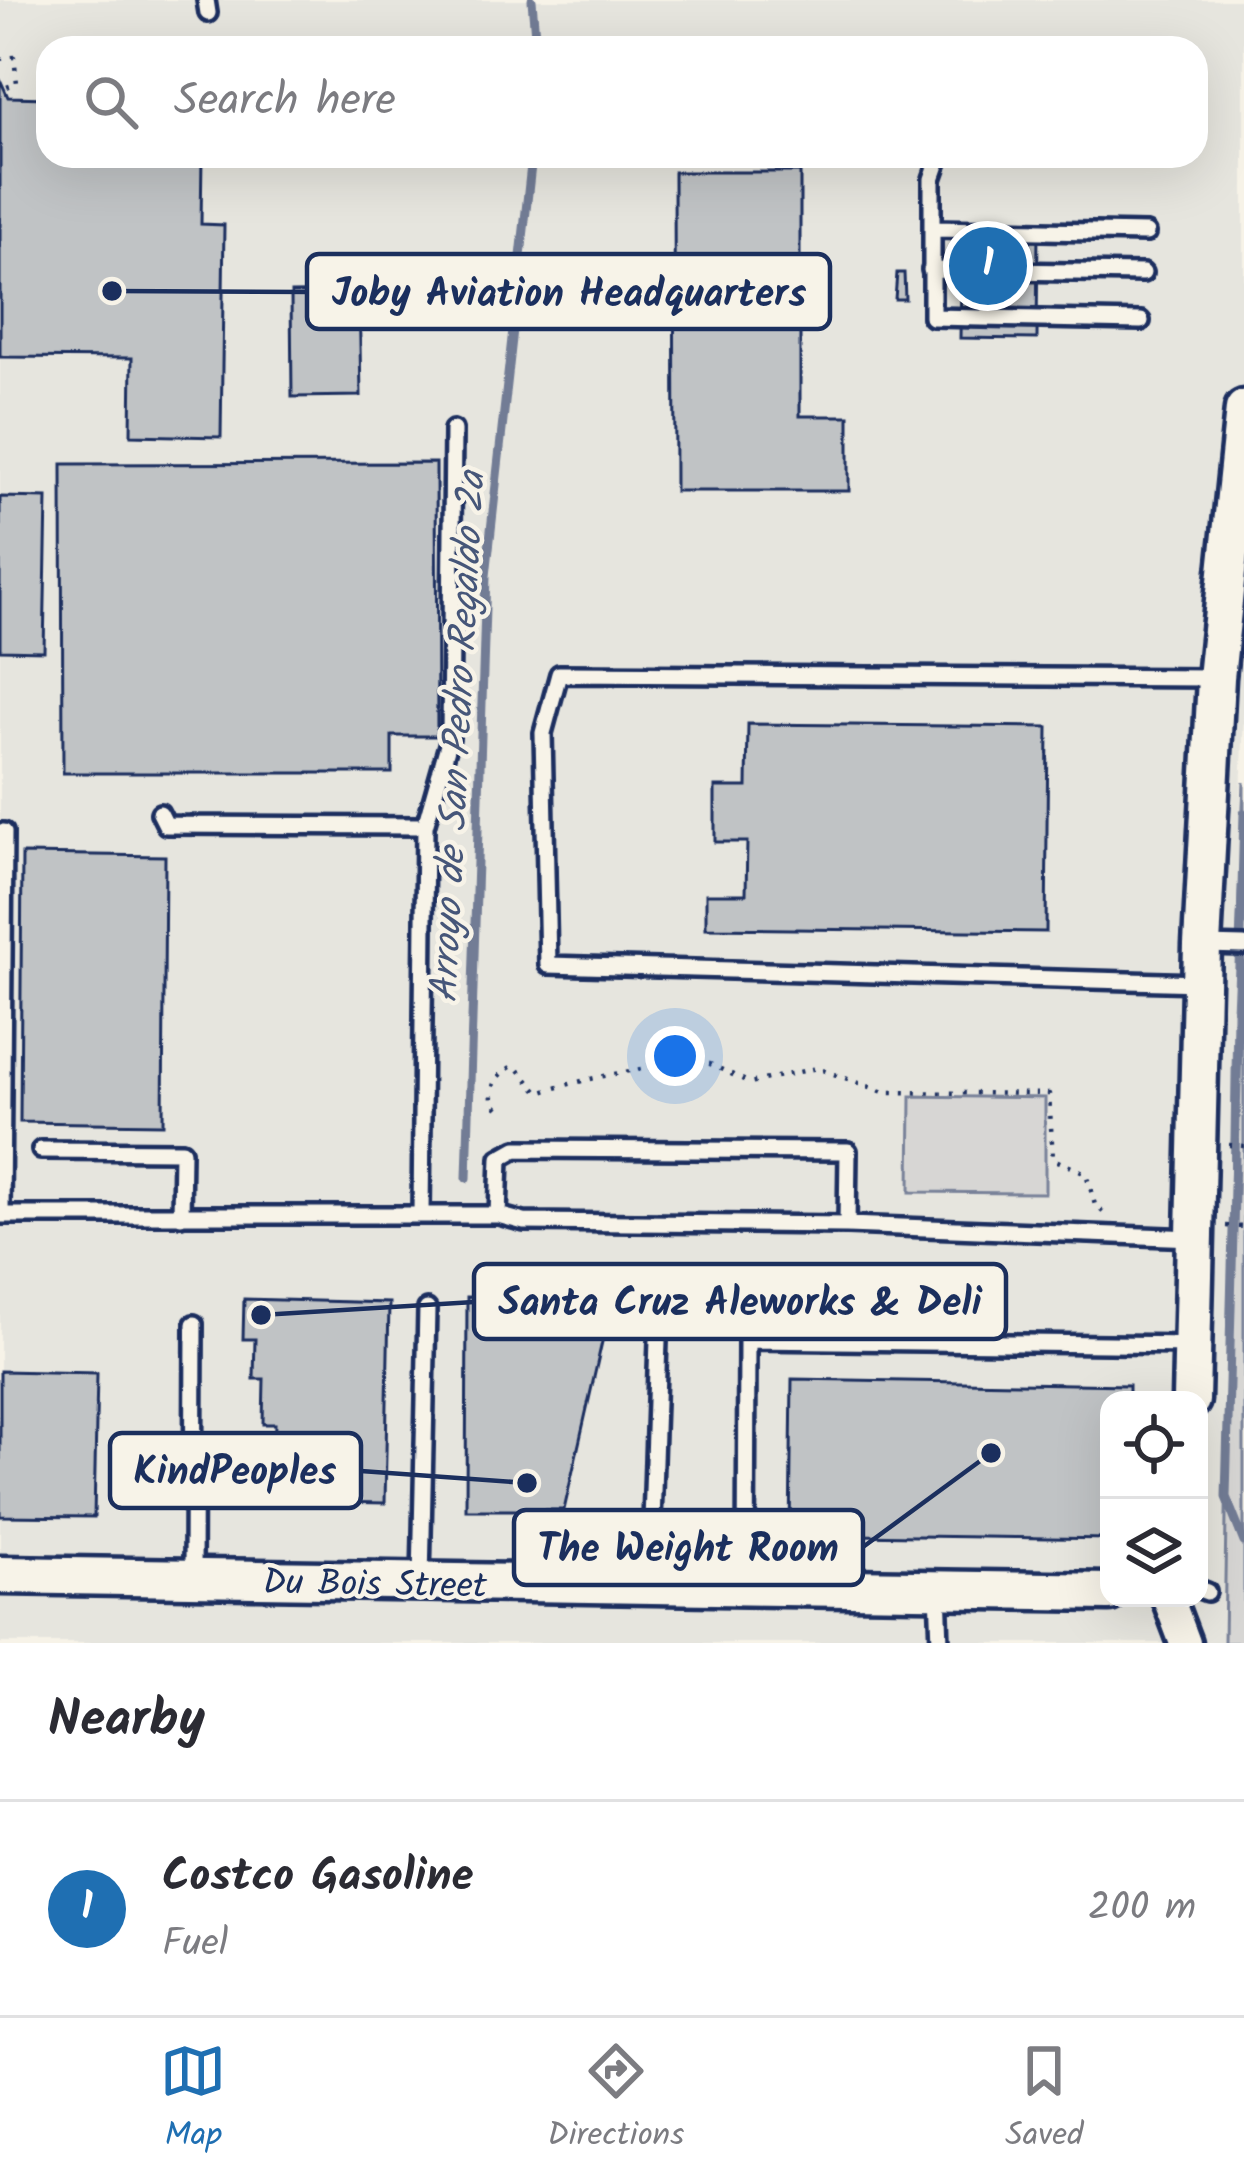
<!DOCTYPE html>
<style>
body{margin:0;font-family:Kalam,sans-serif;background:#f2f2f3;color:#2b2b33}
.controls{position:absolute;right:36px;bottom:36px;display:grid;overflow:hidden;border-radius:24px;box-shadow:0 12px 48px #0002}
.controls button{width:108px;height:108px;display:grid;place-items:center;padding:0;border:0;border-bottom:3px solid #e1e1e2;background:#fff;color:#2b2b33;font:60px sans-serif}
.you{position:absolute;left:675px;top:1056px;width:42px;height:42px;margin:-30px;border:9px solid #fff;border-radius:50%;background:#1a73e8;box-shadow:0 0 0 18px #1a73e833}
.badge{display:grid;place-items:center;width:78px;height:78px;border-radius:50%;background:#1f6fb2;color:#fff;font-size:39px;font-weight:700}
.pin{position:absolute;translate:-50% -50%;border:6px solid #fff;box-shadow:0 3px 12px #0006}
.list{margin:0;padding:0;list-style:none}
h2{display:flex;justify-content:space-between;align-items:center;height:156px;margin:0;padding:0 48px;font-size:51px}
h2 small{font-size:39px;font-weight:400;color:#7c7c81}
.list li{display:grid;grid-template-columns:78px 1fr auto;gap:36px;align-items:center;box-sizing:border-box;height:216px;padding:0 48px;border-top:3px solid #e1e1e2}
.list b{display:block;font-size:45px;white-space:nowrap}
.list p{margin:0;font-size:39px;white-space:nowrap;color:#7c7c81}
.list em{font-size:39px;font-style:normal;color:#7c7c81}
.icon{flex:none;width:66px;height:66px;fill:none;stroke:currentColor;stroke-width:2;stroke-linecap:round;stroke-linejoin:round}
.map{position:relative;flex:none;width:1244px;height:1643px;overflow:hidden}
.search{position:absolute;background:#fff;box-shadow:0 12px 48px #0002;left:36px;right:36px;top:36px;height:132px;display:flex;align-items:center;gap:30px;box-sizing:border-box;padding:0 42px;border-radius:36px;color:#7c7c81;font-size:45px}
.sheet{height:372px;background:#fff}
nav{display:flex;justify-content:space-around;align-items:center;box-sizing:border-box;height:168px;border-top:3px solid #e1e1e2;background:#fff;font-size:33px;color:#7c7c81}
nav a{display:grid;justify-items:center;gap:6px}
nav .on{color:#1f6fb2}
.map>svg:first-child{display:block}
.built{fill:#e6e5de;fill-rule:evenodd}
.green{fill:#d7d6d4;stroke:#798299;stroke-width:3}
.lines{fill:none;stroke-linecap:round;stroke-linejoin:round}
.stream{stroke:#727c95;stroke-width:9}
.building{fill:#c0c3c5;stroke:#1b2f5e;stroke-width:3}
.service-casing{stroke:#1b2f5e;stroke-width:24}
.minor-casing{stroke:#1b2f5e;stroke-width:39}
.tertiary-casing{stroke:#1b2f5e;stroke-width:45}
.path{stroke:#1b2f5e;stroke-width:4.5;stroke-dasharray:3 9;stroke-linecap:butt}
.service{stroke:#f7f3e8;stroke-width:15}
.minor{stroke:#f7f3e8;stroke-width:30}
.tertiary{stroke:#f7f3e8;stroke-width:36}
.labels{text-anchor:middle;stroke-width:9;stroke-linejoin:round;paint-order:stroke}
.street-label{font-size:36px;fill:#1b2f5e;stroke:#f7f3e8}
.water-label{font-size:39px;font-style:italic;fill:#465679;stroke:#f7f3e8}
.leader{fill:none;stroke:#1b2f5e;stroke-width:4.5}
.callout-dot{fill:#1b2f5e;stroke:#f7f3e8;stroke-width:4.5}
.callout{fill:#f7f3e8;stroke:#1b2f5e;stroke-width:4.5}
.callout-label{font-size:39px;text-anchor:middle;font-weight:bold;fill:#1b2f5e}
</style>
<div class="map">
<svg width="1244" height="1643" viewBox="0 0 1244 1643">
<rect width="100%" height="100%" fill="#f7f3e8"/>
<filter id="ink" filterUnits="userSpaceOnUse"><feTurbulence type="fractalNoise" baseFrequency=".00833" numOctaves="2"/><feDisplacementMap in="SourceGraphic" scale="24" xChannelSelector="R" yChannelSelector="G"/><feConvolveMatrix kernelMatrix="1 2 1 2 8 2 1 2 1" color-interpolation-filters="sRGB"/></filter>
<g filter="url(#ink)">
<path class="built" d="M0,0H1244V709L1234,1012L1224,1643H0ZM48,48H1196V156H48ZM1109,1400H1199V1598H1109Z"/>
<path class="green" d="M1244,782V1643H1224L1234,1011Z
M911,1096L1045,1098V1193L910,1192Z"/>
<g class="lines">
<path class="stream" d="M532,0L536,48
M1244,813L1226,1497L1244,1542
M467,1178L486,576L532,156"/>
</g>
<path class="building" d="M0,79L8,97L48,98V156H202L201,224L224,225L221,437L131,435L132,358L0,357Z
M674,172H800V416H849V491H675Z
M962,225L1038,226L1037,339L960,338Z
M897,273H904L905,299H895Z
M359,292L361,396L292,397L291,293Z
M436,463L437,736H392V773H63L62,464Z
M0,497L47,498L44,651L0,650Z
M748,724L1048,727L1046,932L706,928V894H746L747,842H715V787H747Z
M22,854L165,856L163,1124L20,1122Z
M467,1297L611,1302L564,1510H466Z
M244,1299L389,1303L385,1503L280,1501V1468H273L275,1424H263L264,1379H254L255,1339H243Z
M0,1371L97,1373L94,1517L0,1516Z
M792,1379L1129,1385V1400H1109V1539L790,1534Z"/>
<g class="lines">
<defs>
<path id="service" d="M206,0L208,13
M940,156L932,179V317L1141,321
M932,229L1146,233
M931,270L1143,273
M160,813L166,825L425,826
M0,832H4L1,1215
M1205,945L1244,946
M1201,983L548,965L543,733L559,674L1213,678
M41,1150L182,1151L181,1216
M421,1214L425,826L450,738L453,430
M0,1215H498
M847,1225L848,1151L516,1149L500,1158L498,1215L524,1222L847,1225L1195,1238
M193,1576L194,1324
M421,1580L427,1309
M650,1583L658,1340
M746,1584L747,1340L1193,1345
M1199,1589L1207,1592
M938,1590L940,1643"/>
<path id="minor" d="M1168,1598L1185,1643"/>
<path id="tertiary" d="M1191,1400L1202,945L1216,678L1244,409
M0,1575L1109,1592"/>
</defs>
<use href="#service" class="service-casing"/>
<use href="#minor" class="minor-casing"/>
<use href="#tertiary" class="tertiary-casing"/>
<path class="path" d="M0,59L14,57L17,83L4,88
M498,1108L492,1102C491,1083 495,1077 511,1067L519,1070L539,1093C585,1078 642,1068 692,1061L710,1064L750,1083L817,1068L884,1092L1049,1094L1053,1159L1086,1173L1095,1205L1104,1213
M1229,1145L1244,1146
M1226,1226L1244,1227"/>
<use href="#service" class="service"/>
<use href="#minor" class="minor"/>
<use href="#tertiary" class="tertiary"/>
</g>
</g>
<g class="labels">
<g class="street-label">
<text transform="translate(375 1582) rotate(1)" y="13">Du Bois Street</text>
</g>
<g class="water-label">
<text transform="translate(456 737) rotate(-87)" y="14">Arroyo de San Pedro Regaldo 2a</text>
</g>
</g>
<path class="leader" d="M112 291L307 292M261 1315L474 1302M527 1483L361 1471M991 1453L863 1547"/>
<g class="callout-dot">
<circle cx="112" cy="291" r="12"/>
<circle cx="261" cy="1315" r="12"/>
<circle cx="527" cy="1483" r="12"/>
<circle cx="991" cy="1453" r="12"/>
</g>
<g class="callout">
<rect x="307" y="254" width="523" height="75" rx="12"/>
<rect x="474" y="1264" width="532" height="75" rx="12"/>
<rect x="110" y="1433" width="251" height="75" rx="12"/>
<rect x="514" y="1510" width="349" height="75" rx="12"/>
</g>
<g class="callout-label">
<text x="569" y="306">Joby Aviation Headquarters</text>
<text x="740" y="1315">Santa Cruz Aleworks &amp; Deli</text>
<text x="235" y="1484">KindPeoples</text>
<text x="688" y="1561">The Weight Room</text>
</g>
</svg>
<div class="controls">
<button><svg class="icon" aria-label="locate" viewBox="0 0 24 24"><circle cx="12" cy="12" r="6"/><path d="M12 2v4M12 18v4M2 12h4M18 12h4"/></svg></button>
<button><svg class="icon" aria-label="layers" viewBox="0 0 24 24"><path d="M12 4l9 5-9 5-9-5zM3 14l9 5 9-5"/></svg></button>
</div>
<div class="you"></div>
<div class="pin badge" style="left:988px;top:266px">1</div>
<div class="search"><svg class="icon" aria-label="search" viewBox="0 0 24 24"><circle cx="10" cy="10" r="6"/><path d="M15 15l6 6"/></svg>Search here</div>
</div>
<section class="sheet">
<h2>Nearby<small></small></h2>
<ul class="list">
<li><span class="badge">1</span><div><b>Costco Gasoline</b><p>Fuel</p></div><em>200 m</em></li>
</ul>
</section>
<nav>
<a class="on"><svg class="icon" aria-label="map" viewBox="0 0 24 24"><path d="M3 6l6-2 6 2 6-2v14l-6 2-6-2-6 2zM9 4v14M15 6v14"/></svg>Map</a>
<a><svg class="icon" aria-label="directions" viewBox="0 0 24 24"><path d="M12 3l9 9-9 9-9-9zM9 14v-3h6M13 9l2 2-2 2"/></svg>Directions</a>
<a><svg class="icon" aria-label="saved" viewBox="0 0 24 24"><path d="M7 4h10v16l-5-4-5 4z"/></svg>Saved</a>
</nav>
